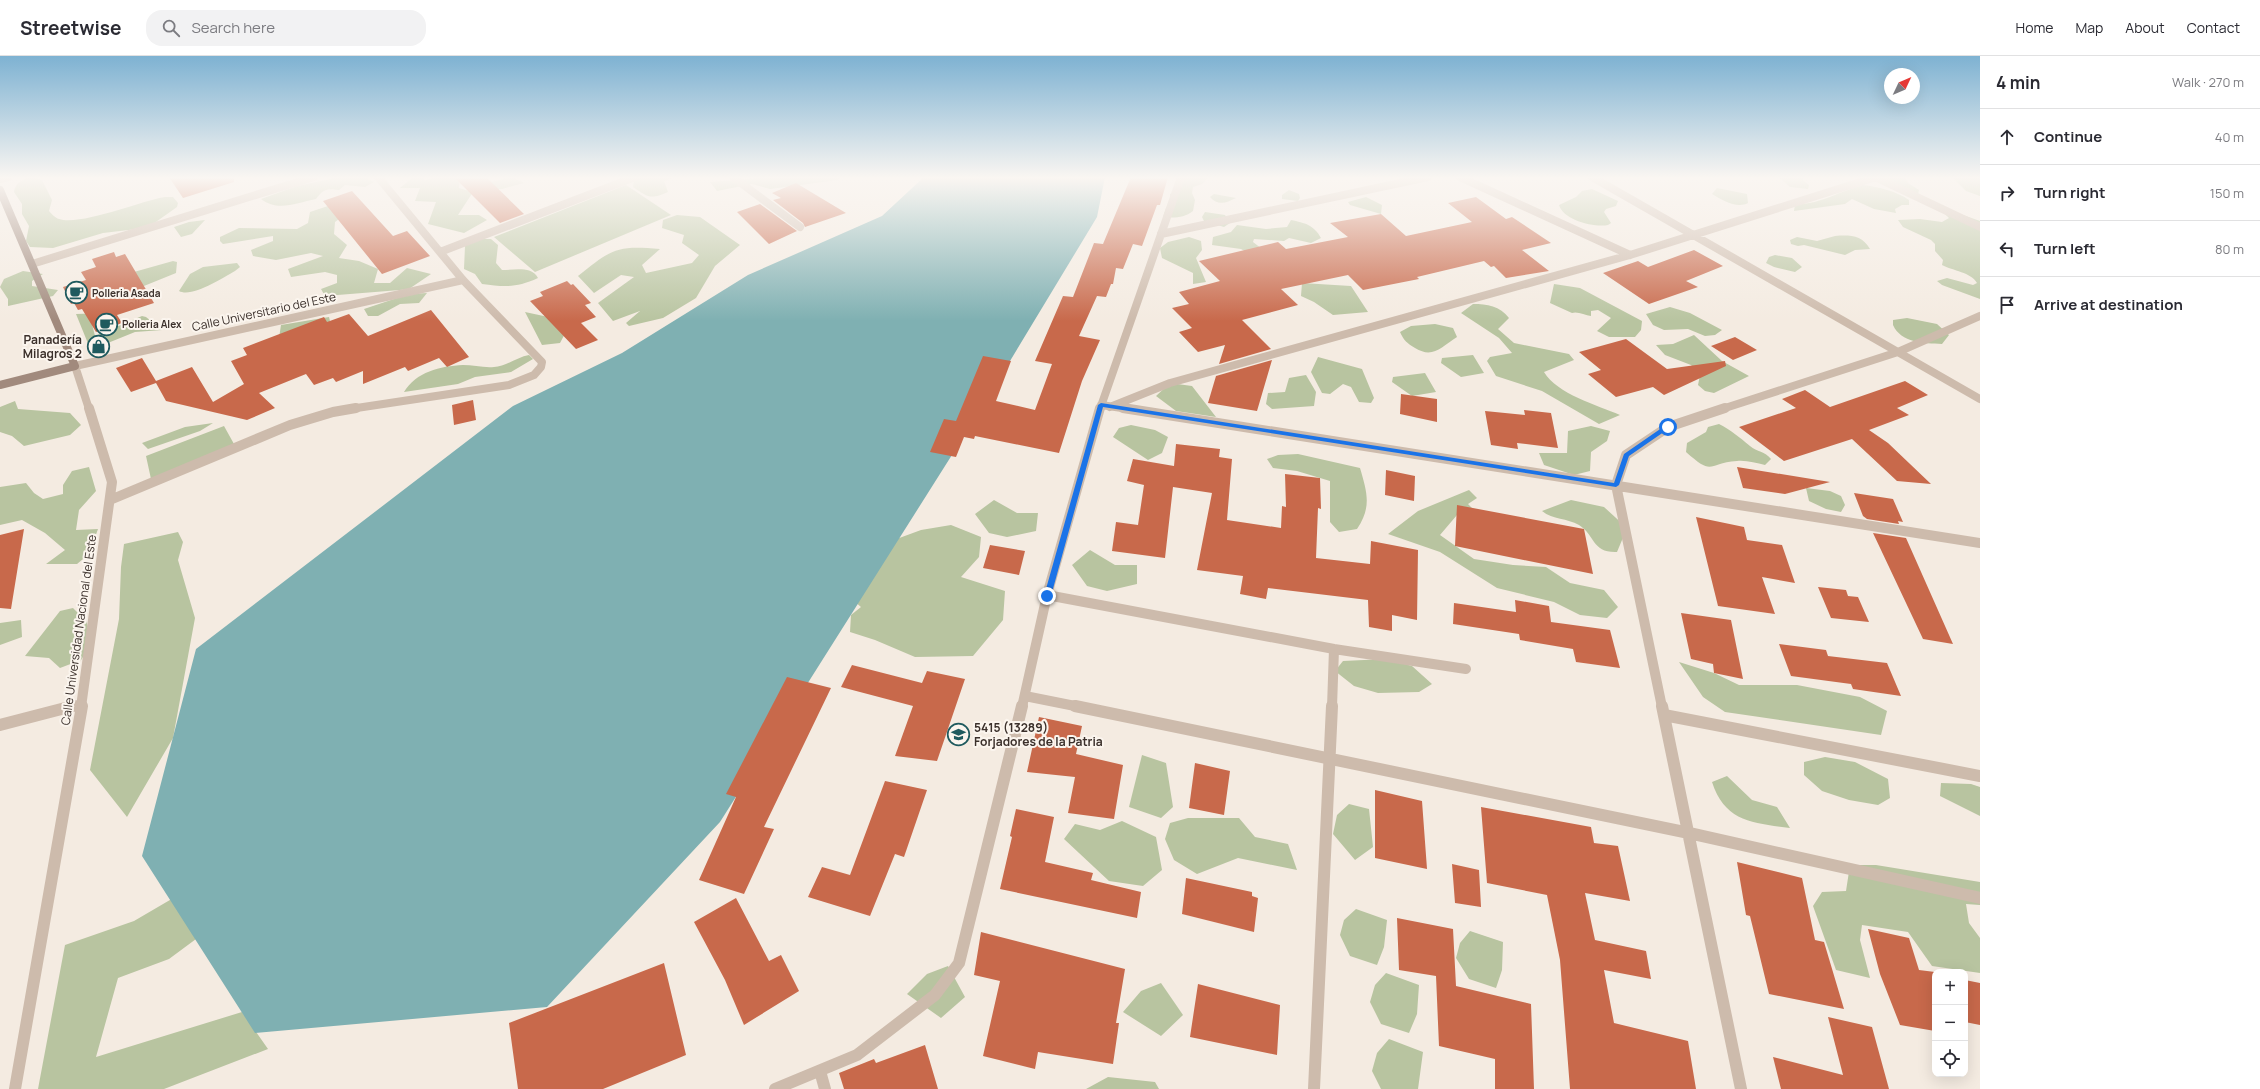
<!DOCTYPE html>
<meta charset="utf-8">
<style>
body{margin:0;font-family:Manrope,sans-serif;background:#f2f2f3;color:#2b2b33}
.controls{position:absolute;right:12px;bottom:12px;display:grid;overflow:hidden;border-radius:8px;box-shadow:0 4px 16px #0002}
.controls button{width:36px;height:36px;display:grid;place-items:center;padding:0;border:0;border-bottom:1px solid #e1e1e2;background:#fff;color:#2b2b33;font:20px sans-serif}
.compass{position:absolute;left:1884px;top:12px;width:36px;height:36px;border-radius:50%;background:#fff;box-shadow:0 4px 16px #0002;rotate:46deg}
.stop{position:absolute;width:12px;height:12px;margin:-9px;border:3px solid #1a73e8;border-radius:50%;background:#fff}
.stop.end{background:#1a73e8;border-color:#fff;box-shadow:0 1px 4px #0008}
.list{margin:0;padding:0;list-style:none}
h2{display:flex;justify-content:space-between;align-items:center;height:52px;margin:0;padding:0 16px;font-size:17px}
h2 small{font-size:13px;font-weight:400;color:#7c7c81}
.list li{display:grid;grid-template-columns:26px 1fr auto;gap:12px;align-items:center;box-sizing:border-box;height:56px;padding:0 16px;border-top:1px solid #e1e1e2}
.list b{display:block;font-size:15px;white-space:nowrap}
.list em{font-size:13px;font-style:normal;color:#7c7c81}
.icon{flex:none;width:22px;height:22px;fill:none;stroke:currentColor;stroke-width:2;stroke-linecap:round;stroke-linejoin:round}
.map{position:relative;flex:none;width:1980px;height:1033px;overflow:hidden}
header{display:flex;align-items:center;gap:24px;box-sizing:border-box;height:56px;padding:0 20px;background:#fff;border-bottom:1px solid #e1e1e2}
header strong{font-size:19px}
nav{display:flex;gap:22px;margin-inline-start:auto;font-size:14px}
.search{width:280px;height:36px;background:#f2f2f3;display:flex;align-items:center;gap:10px;box-sizing:border-box;padding:0 14px;border-radius:16px;color:#7c7c81;font-size:15px}
main{display:flex}
aside{flex:1;background:#fff}
.map>svg:first-child{display:block}
.green{fill:#b8c4a0}
.water{fill:#7fb0b2}
.building{fill:#c8694b}
.lines{fill:none;stroke-linecap:round;stroke-linejoin:round}
.street-far2{stroke:#cdbbac;stroke-width:8}
.street-far1{stroke:#cdbbac;stroke-width:10}
.street{stroke:#cdbbac;stroke-width:12}
.secondary{stroke:#a18a7d;stroke-width:8}
.route{fill:#1a73e8}
.labels{text-anchor:middle;stroke-width:4;stroke-linejoin:round;paint-order:stroke}
.far-poi-label{font-size:10px;font-weight:bold;fill:#3b302b;stroke:#fbf5ee;text-anchor:start}
.street-label{font-size:12px;fill:#3b302b;stroke:#fbf5ee}
.poi-label{font-size:12px;font-weight:bold;fill:#3b302b;stroke:#fbf5ee;text-anchor:end}
</style>
<header>
<strong>Streetwise</strong>
<div class="search"><svg class="icon" aria-label="search" viewBox="0 0 24 24"><circle cx="10" cy="10" r="6"/><path d="M15 15l6 6"/></svg>Search here</div>
<nav><a>Home</a><a>Map</a><a>About</a><a>Contact</a></nav>
</header>
<main>
<div class="map">
<svg width="1980" height="1033" viewBox="0 0 1980 1033">
<rect width="100%" height="100%" fill="#f4ebe1"/>
<path class="green" d="M32,121L42,124L52,144L49,155C51,157 55,162 59,163C81,170 140,145 165,141H173L178,147L177,151L153,168L137,173L103,177L53,192L30,191L26,185L29,170L22,158V148L14,136C15,127 24,122 32,121Z
M408,121H421L425,124L437,121H460L459,132L473,136L458,159H479L487,164L464,177L428,168L436,146L415,145L420,132H400L413,121Z
M512,121L524,127L502,133L480,134L478,129Z
M641,121H676L664,125L668,136C650,144 648,141 633,131L634,124Z
M772,121H840L838,124L770,133L752,128L717,135L710,126Z
M1185,121H1209L1202,128L1193,131L1192,137L1195,144L1193,155C1184,162 1174,162 1163,161L1166,152L1175,147L1170,143V138L1179,135Z
M1779,121H1804L1803,124L1809,129L1808,133L1790,131Z
M1886,121H1904L1908,127L1919,134L1918,138L1898,130Z
M1952,121H1980V140L1966,135Z
M335,122H366L374,126L365,131L345,129L339,134C327,132 323,133 316,143C296,147 278,156 261,143L297,130Z
M626,129L671,159L535,216L494,181Z
M1863,129C1879,131 1896,135 1909,144V149H1902L1895,153L1896,157L1874,153L1852,143L1845,148L1794,155L1795,148C1820,149 1839,135 1863,129Z
M1717,132L1747,138L1748,147C1737,153 1722,144 1712,138Z
M1592,133L1618,145L1616,150L1606,153L1604,156L1611,167L1608,169C1595,172 1563,164 1559,149L1576,141L1582,135Z
M1289,134L1299,138L1300,142L1298,145L1282,143V139Z
M1214,138L1236,142C1226,147 1218,150 1210,141Z
M1366,141L1382,149L1381,158L1350,149L1348,146Z
M334,148L346,158L335,166L334,178L347,189L339,202L359,205L378,213L374,227H390L407,212L431,218L409,233L400,234L325,240L321,233L337,227V219L325,216L291,221L288,213L323,200L311,197L276,204L253,200L251,194L273,185V180L223,188L220,185V181L239,172L297,173L308,167L310,156Z
M1949,154L1980,165V243L1942,229L1937,225L1947,222L1973,229L1977,227C1971,216 1953,215 1942,209L1943,204L1935,195V188L1931,184L1903,171L1898,164L1920,163L1942,166L1949,162L1943,156Z
M1205,156L1225,159L1230,167L1224,171L1204,165L1202,161Z
M677,159L700,161L740,189L715,210L696,242L663,262L629,270L626,267L640,255L613,265L598,247L634,221L621,219L594,237L578,220C612,193 616,189 660,193L642,209L646,217L692,207L699,199L682,187L684,179L662,172L663,164Z
M205,164L192,178L181,181L174,171L189,166Z
M1291,164C1305,167 1314,169 1321,182L1311,187L1289,182L1284,185L1254,183L1253,186L1266,196L1259,203L1241,193L1212,189L1213,181L1231,176L1237,169L1266,173L1287,171Z
M1835,180C1850,179 1862,179 1870,193L1855,194L1845,199L1804,189L1798,190L1791,188L1790,184L1797,181L1817,185Z
M1189,181L1201,185L1202,194L1196,202L1206,226L1193,228V217L1162,202L1160,192L1168,186Z
M476,183H491L498,189L496,207L502,214C514,214 532,210 538,222C516,232 505,231 482,228L475,218L464,213L465,190Z
M1775,199L1792,202L1802,211L1795,216L1774,211L1766,207L1769,201Z
M173,205L177,206L176,217L139,232L109,223Z
M237,207L240,211L235,215C222,222 192,242 179,235L190,218L203,211Z
M23,215L43,218L32,225V230L58,234L53,240L8,250V243L0,231L4,223Z
M1302,227L1351,230L1368,256L1333,259L1314,246L1301,240Z
M1554,228L1580,232L1642,265L1641,274L1635,281H1609L1597,275L1611,262L1598,254L1591,255V260C1585,259 1577,255 1572,257L1550,247Z
M427,237L419,247L400,248L378,260H368L364,253L409,238Z
M1473,248C1487,248 1500,250 1509,262L1498,273L1514,287L1569,298L1574,304L1544,316C1557,338 1597,349 1620,359L1599,368L1542,335L1496,320L1487,305L1490,301L1512,297L1499,282L1461,257Z
M1670,251L1690,257L1722,274L1715,279L1705,280L1688,273L1664,274L1653,269L1646,258Z
M525,256L553,262L568,272L560,287L542,289Z
M106,257L92,268L95,280L142,260L146,261L162,274L135,276L98,291L89,290L76,258Z
M329,261L330,265L317,276L279,282L281,269Z
M1907,262L1937,268L1949,279L1942,288C1924,287 1901,287 1893,269V264Z
M1435,268L1453,272L1457,281C1441,291 1433,303 1415,292C1407,287 1404,285 1400,276L1411,270Z
M1694,279L1722,305L1749,320L1714,337L1705,335L1698,329L1700,319L1691,309L1665,299L1656,289L1673,288Z
M529,299L533,303L511,316L475,321L458,328L404,336C416,316 440,310 463,309C473,309 484,312 494,311C505,311 517,301 529,299Z
M1473,299L1484,317L1461,321L1441,307L1442,302Z
M1318,301L1362,313L1374,342L1371,347L1359,346L1351,331L1343,328L1330,338L1322,337L1311,316Z
M1425,317L1436,336L1412,340L1392,326L1393,321Z
M1306,319L1316,336L1314,350L1272,353L1266,348L1268,337L1285,336L1289,322Z
M1170,327L1192,330L1216,361L1176,355L1156,340Z
M15,345L18,353L70,357L81,369L70,379L24,390L12,380L0,376V351Z
M213,367L200,375L148,393L142,387L185,371Z
M1719,368C1731,374 1739,381 1750,390C1757,396 1765,395 1771,403L1765,409C1756,407 1746,404 1737,405C1707,407 1714,421 1686,396L1687,387L1706,376L1708,371Z
M1131,369L1155,374L1168,381L1162,397L1148,404L1113,381L1119,372Z
M224,370L234,388L151,423L146,400Z
M1591,370L1610,375L1607,385L1591,396L1590,415L1574,419L1544,409L1539,397H1567L1568,375Z
M1298,398L1360,412C1367,436 1372,451 1357,473L1339,476L1330,466V425L1297,415L1273,412L1267,403L1278,399Z
M89,411L96,435L79,454L76,474L98,473L89,498L77,508H46L65,494L45,477L22,464L0,469V431L26,427L34,437L43,443L63,438V429L72,415Z
M1806,432L1830,435L1841,440L1845,449L1841,456L1826,453L1809,445Z
M1469,434L1477,442L1468,448L1479,459H1457L1440,479L1474,503L1513,509L1546,511L1570,527L1604,534L1618,551L1607,562L1580,559L1554,546L1497,532L1440,496L1388,478L1418,455Z
M994,444L1017,457H1038L1036,475L1007,481L989,477L975,458Z
M1571,444L1604,451L1627,472L1617,496C1592,497 1595,479 1579,469C1567,462 1553,464 1542,455Z
M951,469L981,481L979,501L961,521L1005,535L1003,564L973,600L915,601L875,584L850,576L851,559L861,551L854,545L883,488L921,474Z
M178,476L183,486L178,504L195,562L173,682L127,761L90,714L119,563L121,511L124,488Z
M1090,494L1115,509H1137V528L1107,535L1087,530L1072,509Z
M73,552L86,565L93,586L81,604L60,612L49,602L25,600L60,555Z
M21,564L22,581L0,589V567Z
M1385,603L1412,610L1432,628L1419,636L1378,637L1354,630L1335,615L1343,605Z
M1679,606L1714,617L1739,629H1797L1860,641L1887,655L1881,679L1725,656L1703,641Z
M1142,699L1166,707L1173,751L1161,762L1129,751Z
M1825,701L1855,706L1888,723L1890,742L1878,749L1849,744L1822,735L1804,719V706Z
M1727,720L1752,744L1777,751L1790,772C1753,767 1725,766 1712,726Z
M1941,727L1971,728L1980,731V760L1940,740Z
M1349,748L1369,753L1373,791L1355,804L1333,778L1337,759Z
M1188,762H1239L1255,781L1288,788L1297,814L1238,802L1197,818L1174,804L1165,783L1170,767Z
M1122,765L1156,781L1162,814L1143,830L1109,825L1064,783L1075,768L1100,774Z
M1850,809H1876L1980,826V849L1966,848L1969,867L1980,882V917L1932,910L1908,876L1862,869L1860,884L1870,922L1836,914L1813,850L1822,836L1846,835Z
M199,827L219,866L169,903L118,922L96,1001L242,956L268,993L164,1033H38L65,889L134,865Z
M1356,853L1387,864L1384,891L1377,909L1350,900L1340,879L1344,864Z
M1470,875L1503,886L1502,914L1496,932L1469,923L1456,902L1460,887Z
M948,910L965,941L941,962L907,938L927,918Z
M1386,917L1419,929L1417,958L1409,977L1381,968L1370,946L1375,929Z
M1161,927L1183,959L1161,980L1123,956L1141,935Z
M1389,983L1423,996L1418,1033H1381L1372,1015L1377,997Z
M1108,1021L1155,1026L1159,1033H1086Z"/>
<path class="water" d="M924,121H1105L1097,161L981,353L720,766L547,951L255,977L142,800L196,593L513,350L622,297L748,219L882,160Z"/>
<path class="building" d="M169,121H234V126L183,142Z
M454,121H486L524,158L500,167Z
M1131,121H1168L1160,149H1157L1142,190L1133,188L1123,213L1116,212L1113,228H1111L1106,241L1097,240L1079,280L1100,284L1082,325L1059,397L975,380L974,383L964,381L956,401L930,396L944,363L956,365L983,300L1011,305L996,345L1035,354L1052,308L1035,305L1063,240L1073,241L1094,187L1103,188Z
M796,127L846,157L805,171L803,167L773,144L781,142L772,137Z
M352,135L393,180L407,175L430,200L382,218L323,145Z
M1476,141L1506,163L1512,161L1551,187L1522,194L1549,215L1506,222L1494,210L1491,211L1484,205L1417,221L1419,223L1363,234L1348,219L1281,233L1298,249L1242,264L1271,293L1219,308L1225,289L1198,296L1179,276L1192,272L1172,252L1189,248L1179,236L1220,225L1199,205L1278,186L1286,193L1348,181L1330,167L1381,158L1406,180L1472,166L1448,147Z
M760,148L797,175L769,188L737,156Z
M1694,194L1723,210L1686,225L1698,231L1649,248L1603,217L1638,205L1648,211Z
M114,196L116,201L125,198L154,247L117,259L122,267L96,276L82,253L78,254L74,247L71,248L63,231L86,224L81,216L96,211L92,203Z
M567,225L571,229L573,228L591,247L585,249L596,261L581,267L598,284L576,293L530,245L543,240L540,236Z
M431,254L469,301L447,311L439,302L408,315L405,311L363,328V315L336,326L333,322L314,329L306,318L259,337L275,352L247,364L166,345L156,327L131,336L116,312L142,302L156,325L192,311L213,346L244,328L231,305L247,299L243,292L324,261L327,266L349,258L368,280Z
M1735,281L1757,294L1733,304L1711,290Z
M1626,283L1667,313L1725,305L1726,310L1664,339L1653,331L1616,341L1588,318L1601,314L1579,296Z
M1272,304L1257,355L1208,347L1216,320Z
M1905,325L1928,339L1897,352L1909,359L1869,374L1888,387L1931,428L1897,425L1852,383L1784,405L1739,371L1796,352L1782,343L1805,334L1830,351Z
M1401,338L1437,343V366L1400,358Z
M473,344L476,364L454,369L452,349Z
M1524,354L1551,357L1558,392L1517,387L1518,393L1491,389L1485,355L1525,359Z
M1176,388L1220,393L1219,401L1232,403L1227,464L1281,472L1282,450L1286,451L1285,418L1320,422L1321,453L1318,452L1316,502L1370,508L1371,485L1418,494L1417,564L1392,559V575L1369,571L1368,544L1268,532L1266,543L1240,538L1243,520L1197,514L1212,437L1173,431L1165,502L1112,495L1116,466L1138,469L1144,429L1127,425L1133,403L1174,410Z
M1737,411L1830,426L1785,438L1743,432Z
M1386,414L1415,420L1414,445L1385,439Z
M1854,437L1893,443L1903,466L1898,465L1899,468L1867,463L1863,460Z
M1457,449L1584,473L1593,518L1455,490Z
M1696,461L1744,471L1747,484L1782,489L1795,527L1762,521L1775,558L1718,550Z
M24,473L11,553L0,552V479Z
M1873,477L1906,482L1953,588L1923,583Z
M990,489L1025,495L1019,519L983,512Z
M1818,531L1846,534L1848,540L1858,541L1869,566L1831,562Z
M1515,544L1549,550L1551,566L1610,574L1620,612L1576,606L1573,593L1520,584L1519,578L1453,568L1454,547L1516,556Z
M1681,557L1731,564L1743,623L1714,617L1713,608L1691,603Z
M1779,588L1826,594L1828,600L1887,607L1901,640L1853,633L1851,628L1791,620Z
M852,609L922,627L927,615L965,623L937,705L895,700L913,650L841,631Z
M787,621L831,632L764,771L774,773L744,838L699,824L736,741L726,738Z
M1039,661L1082,670L1076,698L1123,709L1114,763L1068,757L1075,721L1027,716Z
M1195,707L1230,715L1224,759L1189,752Z
M885,725L927,734L904,801L895,798L870,860L808,841L822,811L850,819Z
M1375,734L1422,745L1427,813L1375,802Z
M1481,751L1591,771L1594,787L1618,790L1630,845L1585,837L1595,884L1646,895L1651,923L1604,914L1614,967L1688,985L1696,1033H1570L1560,904L1547,839L1487,827Z
M1016,753L1054,761L1045,806L1093,817L1091,824L1141,836L1137,862L1000,833L1012,781L1010,780Z
M1737,806L1802,822L1815,884L1824,886L1844,953L1769,938L1750,860L1746,859Z
M1452,808L1479,814L1481,851L1455,847Z
M1186,822L1252,836V840L1258,842L1254,876L1182,858Z
M736,842L769,905L781,899L799,935L744,969L725,924L694,866Z
M1397,862L1453,873L1456,930L1531,948L1534,1033H1495V1003L1439,990L1436,920L1399,914Z
M1868,873L1909,882L1919,914L1935,916V975L1900,969L1880,918Z
M981,876L1125,913L1116,967H1119L1113,1008L1038,996L1035,1013L983,1000L1000,925L974,919Z
M664,907L686,999L603,1033H518L509,967Z
M1965,924L1980,927V969L1965,966Z
M1198,928L1280,949L1277,999L1190,981Z
M1828,961L1872,971L1889,1033H1781L1773,1001L1843,1019Z
M925,989L938,1033H844L839,1017L874,1003L876,1007Z"/>
<g class="lines">
<path class="street-far2" d="M733,121L800,171
M1460,121L1630,199
M1592,121L1980,343
M1875,121L1980,171
M0,123L8,121
M1161,178L1428,121
M440,196L635,121
M32,208L314,121
M1101,349L1129,353
M1110,351L1170,327L1630,199L1876,121
M89,353L75,310L463,224
M350,353L509,329L534,319L541,311L542,306L463,224L378,121
M1100,353L1181,121
M1722,353L1898,296L1980,260"/>
<path class="street-far1" d="M1123,352L1980,487
M110,444L290,369L333,356L356,352
M1047,539L1334,593L1466,613
M1025,640L1080,651
M69,651L82,648
M81,651L112,426L89,352
M1022,651L1047,539L1100,352
M1332,651L1334,593
M1662,651L1616,429L1626,399L1668,371L1725,352"/>
<path class="street" d="M1075,650L1689,777L1980,842
M1662,650L1741,1033
M1664,659L1980,720
M0,669L73,650
M820,1015L825,1033
M15,1033L82,650
M775,1033L857,999L935,939L959,907L1022,650
M1314,1033L1332,650"/>
<path class="secondary" d="M0,134L75,310L0,329"/>
</g>
<linearGradient id="sky" x2="0" y2="1"><stop stop-color="#7eb2d2"/><stop offset="0.46" stop-color="#faf6f2"/><stop offset="1" stop-color="#faf6f2" stop-opacity="0"/></linearGradient>
<rect width="1980" height="265" fill="url(#sky)"/>
<path class="route" d="M1101,347L1614,427L1624,398L1666,369L1671,371L1629,400L1619,429L1616,431L1103,351L1051,540L1047,542L1044,540L1098,349Z"/>
<defs>
<symbol id="cafe-ring" viewBox="-11 -11 22 22"><circle r="9.5" fill="#fbf5ee" stroke="#1f5a5e" stroke-width="1.5"/><path d="M-5.5-4.5H6V0H3Q3 3.5 0 3.5H-2.5Q-5.5 3.5-5.5 0ZM3-3.2v2h1.7v-2ZM-6 4.5H4V6H-6Z" fill="#1f5a5e"/></symbol>
<symbol id="shop-ring" viewBox="-11 -11 22 22"><circle r="9.5" fill="#fbf5ee" stroke="#1f5a5e" stroke-width="1.5"/><path d="M-5-2.5h2.3a2.7 3.5 0 0 1 5.4 0H5L5.5 6h-11ZM-1.5-2.5h3a1.5 2.3 0 0 0-3 0Z" fill="#1f5a5e"/></symbol>
<symbol id="school-ring" viewBox="-11 -11 22 22"><circle r="9.5" fill="#fbf5ee" stroke="#1f5a5e" stroke-width="1.5"/><path d="M0-5L7-2L0 1L-7-2ZM-4 1L0 2.5L4 1V4Q0 6-4 4Z" fill="#1f5a5e"/></symbol>
</defs>
<g fill-rule="evenodd">
<use href="#cafe-ring" x="64" y="224" width="25" height="25"/>
<use href="#cafe-ring" x="94" y="256" width="25" height="25"/>
<use href="#shop-ring" x="86" y="278" width="25" height="25"/>
<use href="#school-ring" x="946" y="666" width="25" height="25"/>
</g>
<g class="labels">
<g class="far-poi-label">
<text x="92" y="241">Polleria Asada</text>
<text x="122" y="272">Polleria Alex</text>
</g>
<g class="street-label">
<text transform="translate(264 256) rotate(-12)" y="4">Calle Universitario del Este</text>
<text transform="translate(79 574) rotate(-82)" y="4">Calle Universidad Nacional del Este</text>
</g>
<g class="poi-label">
<text x="82" y="288">Panadería<tspan x="82" dy="14">Milagros 2</tspan></text>
<text x="974" y="676" text-anchor="start">5415 (13289)<tspan x="974" dy="14">Forjadores de la Patria</tspan></text>
</g>
</g>
</svg>
<div class="controls">
<button>+</button>
<button>−</button>
<button><svg class="icon" aria-label="locate" viewBox="0 0 24 24"><circle cx="12" cy="12" r="6"/><path d="M12 2v4M12 18v4M2 12h4M18 12h4"/></svg></button>
</div>
<svg class="compass" viewBox="-18 -18 36 36"><path d="M0-13l5 13h-10z" fill="#e53935"/><path d="M0 13l5-13h-10z" fill="#7c7c81"/></svg>
<div class="stop" style="left:1668px;top:371px"></div>
<div class="stop end" style="left:1047px;top:540px"></div>
</div>
<aside>
<h2>4 min<small>Walk · 270 m</small></h2>
<ul class="list">
<li><svg class="icon" aria-label="ahead" viewBox="0 0 24 24"><path d="M12 20V5M6 11l6-6 6 6"/></svg><div><b>Continue</b></div><em>40 m</em></li>
<li><svg class="icon" aria-label="right" viewBox="0 0 24 24"><path d="M7 20v-9h11M14 6l5 5-5 5"/></svg><div><b>Turn right</b></div><em>150 m</em></li>
<li><svg class="icon" aria-label="left" viewBox="0 0 24 24"><path d="M17 20v-9H6M10 6l-5 5 5 5"/></svg><div><b>Turn left</b></div><em>80 m</em></li>
<li><svg class="icon" aria-label="arrive" viewBox="0 0 24 24"><path d="M6 21V4h12l-3 4 3 4H6"/></svg><div><b>Arrive at destination</b></div></li>
</ul>
</aside>
</main>
